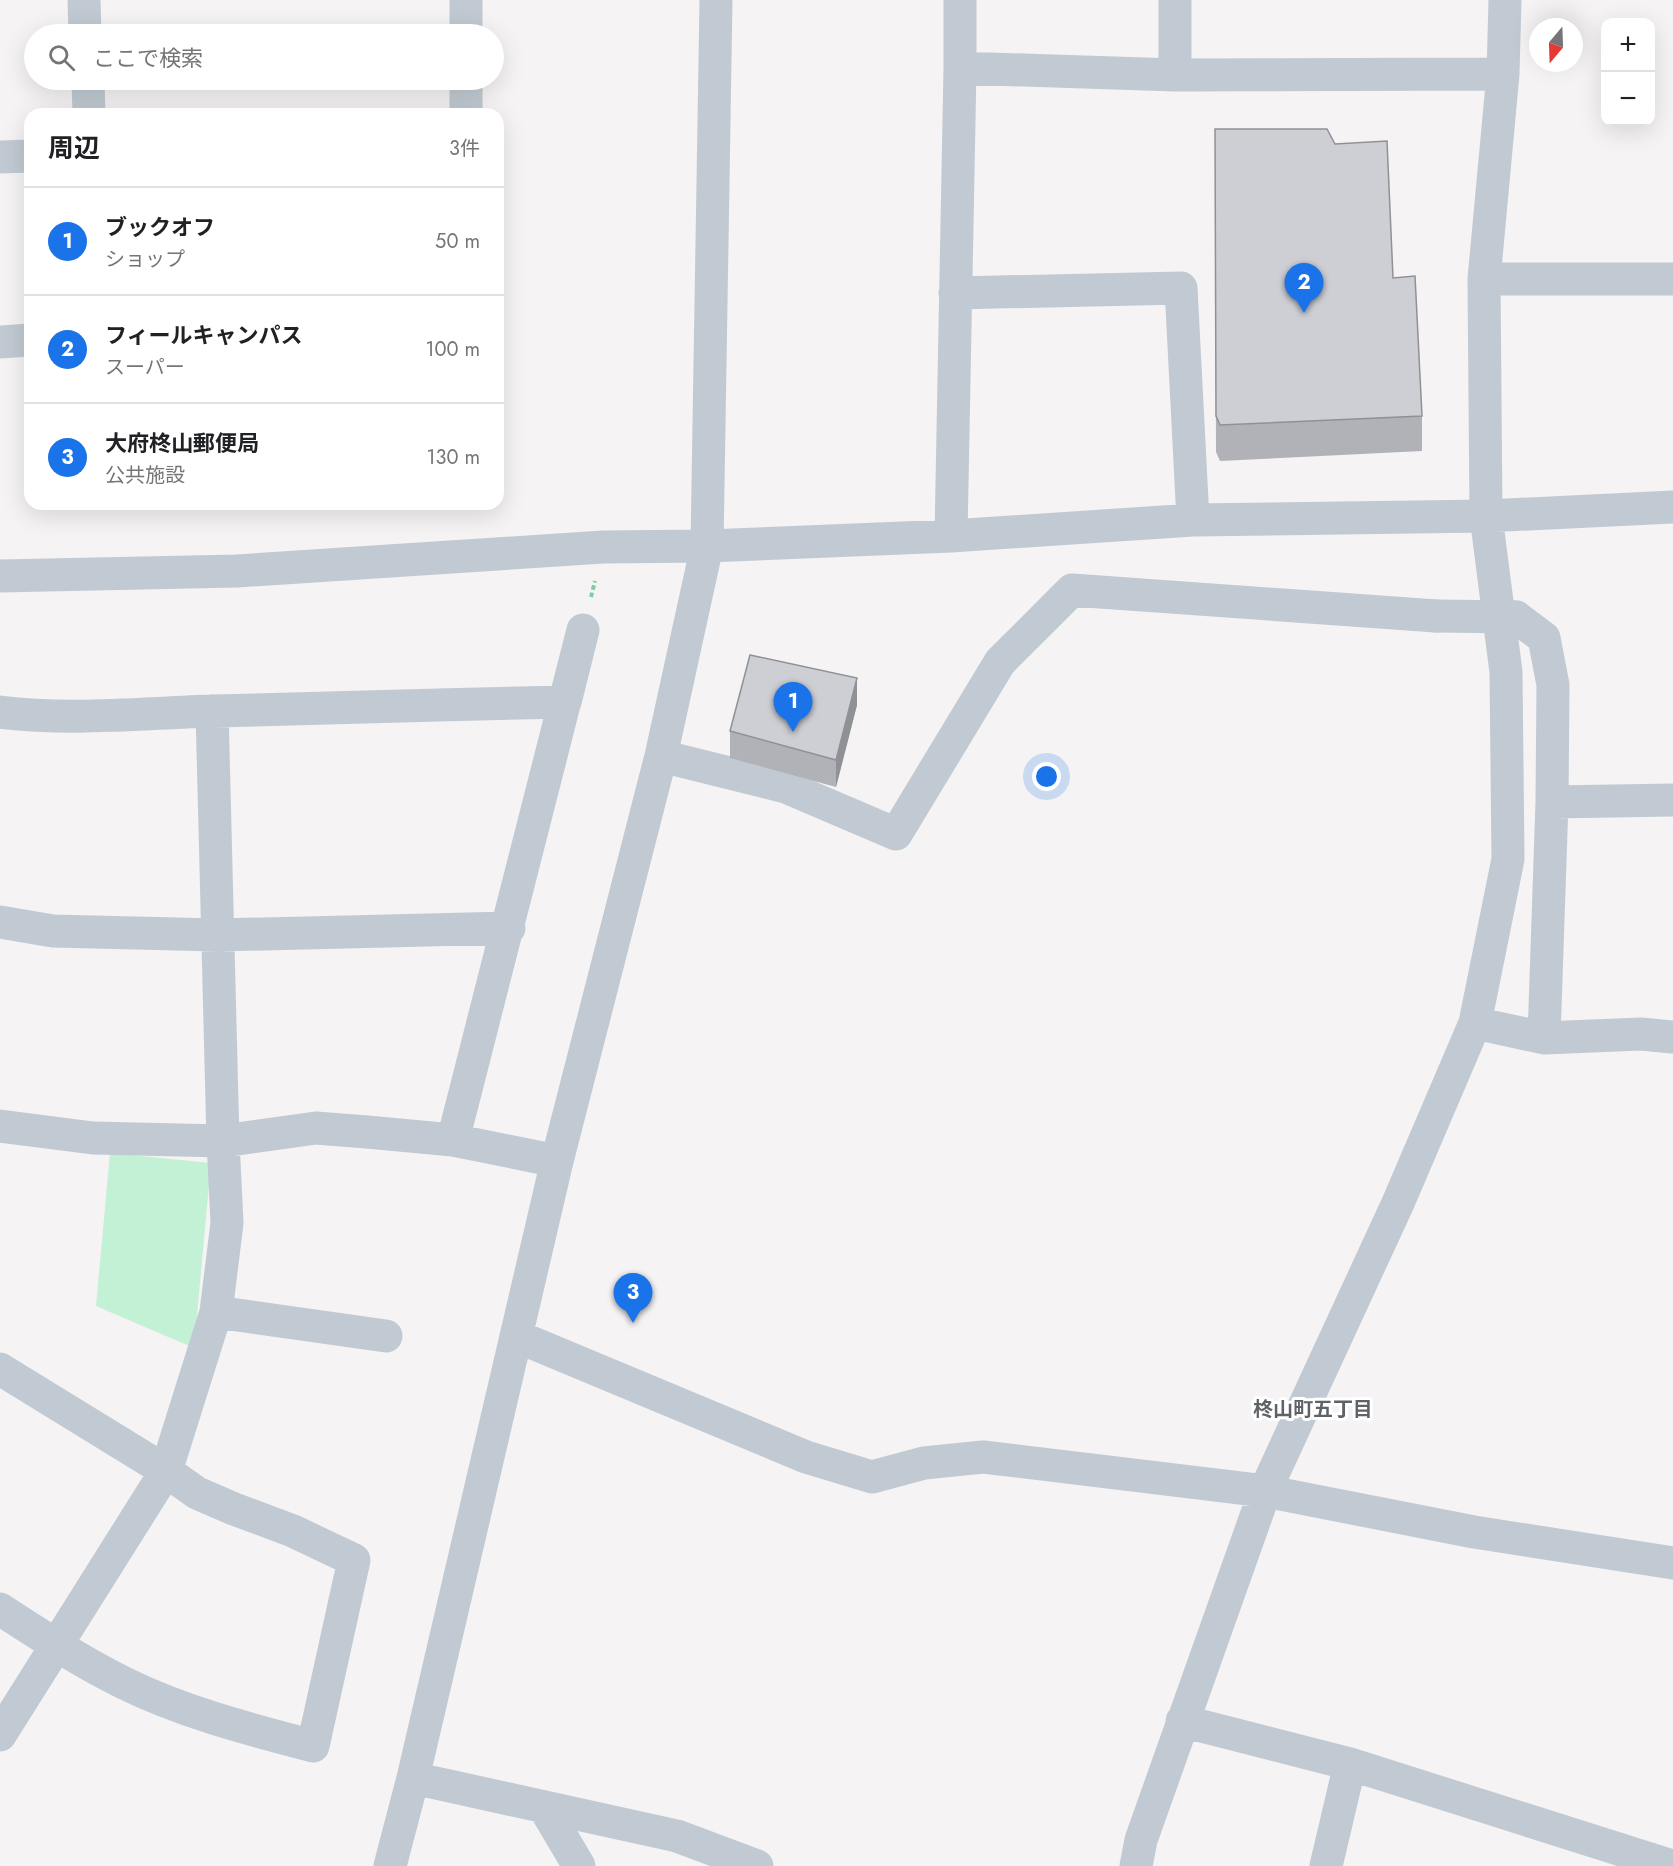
<!DOCTYPE html>
<html lang="ja">
<meta charset="utf-8">
<style>
body{margin:0;font-family:Jost,"Noto Sans JP",sans-serif;background:#f6f6f6;color:#202124}
.controls{position:absolute;right:18px;top:18px;display:grid;overflow:hidden;border-radius:12px;box-shadow:0 6px 24px #0002}
.controls button{width:54px;height:54px;display:grid;place-items:center;padding:0;border:0;border-bottom:2px solid #e0e0e0;background:#fff;color:#202124;font:30px sans-serif}
.compass{position:absolute;left:1529px;top:18px;width:54px;height:54px;border-radius:50%;background:#fff;box-shadow:0 6px 24px #0002;rotate:199deg}
.you{position:absolute;left:1047px;top:777px;width:21px;height:21px;margin:-15px;border:4px solid #fff;border-radius:50%;background:#1a73e8;box-shadow:0 0 0 9px #1a73e833}
.badge{display:grid;place-items:center;width:39px;height:39px;border-radius:50%;background:#1a73e8;color:#fff;font-size:20px;font-weight:700}
.pin{position:absolute;translate:-50% -50px;filter:drop-shadow(0 2px 3px #0008)}
.pin::after{content:'';position:absolute;top:32px;width:21px;height:18px;background:inherit;clip-path:polygon(0 0,100% 0,50% 100%)}
.list{margin:0;padding:0;list-style:none}
h2{display:flex;justify-content:space-between;align-items:center;height:78px;margin:0;padding:0 24px;font-size:26px}
h2 small{font-size:20px;font-weight:400;color:#757577}
.list li{display:grid;grid-template-columns:39px 1fr auto;gap:18px;align-items:center;box-sizing:border-box;height:108px;padding:0 24px;border-top:2px solid #e0e0e0}
.list b{display:block;font-size:22px;white-space:nowrap}
.list p{margin:0;font-size:20px;white-space:nowrap;color:#757577}
.list em{font-size:20px;font-style:normal;color:#757577}
.icon{flex:none;width:33px;height:33px;fill:none;stroke:currentColor;stroke-width:2;stroke-linecap:round;stroke-linejoin:round}
.map{position:relative;flex:none;width:1673px;height:1866px;overflow:hidden}
.search{position:absolute;background:#fff;box-shadow:0 6px 24px #0002;left:24px;top:24px;width:480px;height:66px;display:flex;align-items:center;gap:15px;box-sizing:border-box;padding:0 21px;border-radius:33px;color:#757577;font-size:22px}
.panel{position:absolute;background:#fff;box-shadow:0 6px 24px #0002;left:24px;top:108px;width:480px;height:402px;border-radius:18px}
.map>svg:first-child{display:block}
.green{fill:#c3f1d5}
.lines{fill:none;stroke-linecap:round;stroke-linejoin:round}
.path{stroke:#7ad0a6;stroke-width:4;stroke-dasharray:4.5 3;stroke-linecap:butt}
.minor{stroke:#c1cad2;stroke-width:33}
.minor-bridge{stroke:#c1cad2;stroke-width:33}
.wall{fill:#b0b2b7}
.shaded-wall{fill:#909195}
.building{fill:#cdcfd5;stroke:#909195;stroke-width:1.5}
.labels{text-anchor:middle;stroke-width:6;stroke-linejoin:round;paint-order:stroke}
.neighbourhood-label{font-size:20px;font-weight:bold;fill:#5f6368;stroke:#fff}
</style>
<div class="map">
<svg width="1673" height="1866" viewBox="0 0 1673 1866">
<rect width="100%" height="100%" fill="#f5f3f3"/>
<path class="green" d="M110,1153L211,1163L194,1348L96,1306Z"/>
<g class="lines">
<path class="path" d="M591,597L595,581"/>
<path class="minor" d="M84,0L85,34
M466,0V34
M1175,0V75
M960,68L1175,75L1503,74
M88,80L89,114
M466,80V114
M0,157L30,156
M1484,279H1673
M955,293L1181,288L1193,520
M0,342L30,340
M951,536L960,68V0
M0,576L237,571L603,547L707,546L951,536L1193,520L1486,516L1673,507
M1516,617L1544,638L1553,685L1552,802L1544,1038
M0,712C71,721 143,713 214,711C331,707 448,705 565,702L583,630L453,1140
M661,756L786,787L896,834L1000,662L1072,590L1436,616
M1552,802L1673,800
M0,922L53,931L218,935L509,928
M1475,1023L1544,1038L1641,1034L1673,1037
M0,1126L93,1138L223,1141L316,1128L367,1132L453,1140L557,1161
M216,1312L386,1336
M516,1336L806,1457L872,1477L924,1463L983,1457L1265,1491L1474,1532L1673,1563
M0,1369L166,1471L197,1493L234,1509L293,1531L354,1560L313,1746C248,1729 182,1712 122,1682C80,1661 40,1635 0,1609
M1182,1721L1350,1764L1672,1866
M0,1735L166,1471L216,1312L227,1223L223,1141L212,711
M413,1778L677,1836L757,1866
M544,1807L579,1866
M390,1866L413,1778L557,1161L661,756L707,546L716,0
M1136,1866L1141,1840L1265,1491L1398,1203L1475,1023L1508,859L1506,672L1486,516L1484,279L1503,74L1505,0
M1326,1866L1350,1764"/>
<path class="minor-bridge" d="M1436,616L1516,617"/>
</g>
<path class="wall" d="M1215,129L1335,144L1393,278L1422,416V451L1220,461L1216,452Z
M857,705L836,787L730,758V731Z"/>
<path class="shaded-wall" d="M857,678V705L836,787V760Z"/>
<path class="building" d="M1215,129H1327L1335,144L1387,141L1393,278L1415,276L1422,416L1220,425L1216,416Z
M750,655L857,678L836,760L730,731Z"/>
<g class="labels">
<g class="neighbourhood-label">
<text x="1313" y="1416">柊山町五丁目</text>
</g>
</g>
</svg>
<div class="controls">
<button>+</button>
<button>−</button>
</div>
<svg class="compass" viewBox="-18 -18 36 36"><path d="M0-13l5 13h-10z" fill="#e53935"/><path d="M0 13l5-13h-10z" fill="#757577"/></svg>
<div class="you"></div>
<div class="pin badge" style="left:793px;top:732px">1</div>
<div class="pin badge" style="left:1304px;top:313px">2</div>
<div class="pin badge" style="left:633px;top:1323px">3</div>
<div class="search"><svg class="icon" aria-label="search" viewBox="0 0 24 24"><circle cx="10" cy="10" r="6"/><path d="M15 15l6 6"/></svg>ここで検索</div>
<section class="panel">
<h2>周辺<small>3件</small></h2>
<ul class="list">
<li><span class="badge">1</span><div><b>ブックオフ</b><p>ショップ</p></div><em>50 m</em></li>
<li><span class="badge">2</span><div><b>フィールキャンパス</b><p>スーパー</p></div><em>100 m</em></li>
<li><span class="badge">3</span><div><b>大府柊山郵便局</b><p>公共施設</p></div><em>130 m</em></li>
</ul>
</section>
</div>
